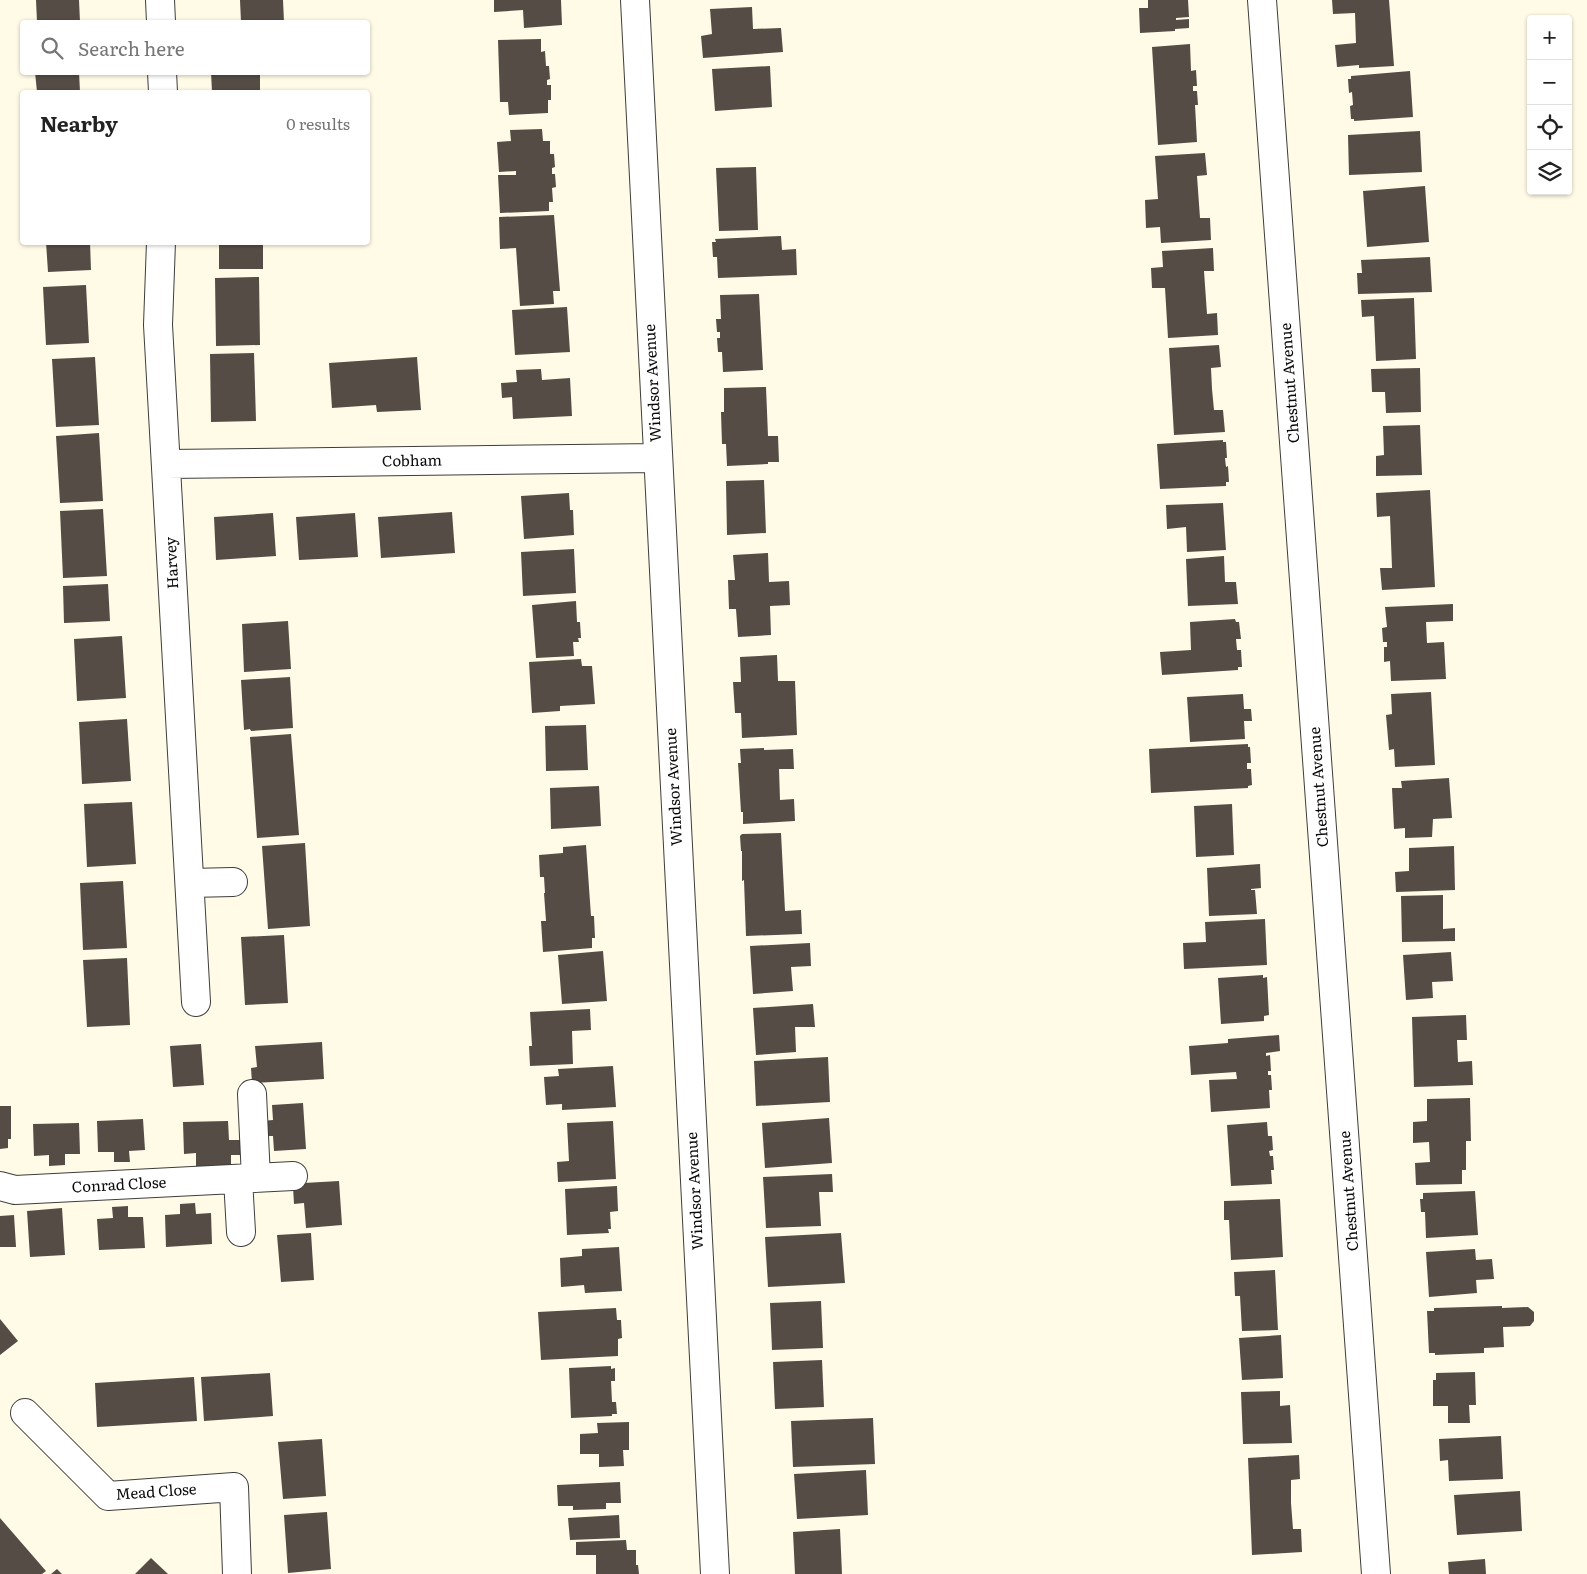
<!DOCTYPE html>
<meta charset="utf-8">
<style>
body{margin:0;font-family:Literata,serif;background:#f2f2f2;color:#222}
.controls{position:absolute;right:15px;top:15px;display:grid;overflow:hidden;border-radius:5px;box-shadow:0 1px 4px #0004}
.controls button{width:45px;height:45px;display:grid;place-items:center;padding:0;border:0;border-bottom:1px solid #e0e0e0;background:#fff;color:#222;font:25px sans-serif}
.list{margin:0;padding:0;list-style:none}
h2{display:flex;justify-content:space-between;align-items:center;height:65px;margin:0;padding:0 20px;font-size:21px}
h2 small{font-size:16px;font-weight:400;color:#767676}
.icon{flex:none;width:28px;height:28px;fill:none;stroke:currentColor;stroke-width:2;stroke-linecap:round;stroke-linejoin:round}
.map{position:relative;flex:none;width:1587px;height:1574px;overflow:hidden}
.search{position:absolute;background:#fff;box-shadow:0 1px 4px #0004;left:20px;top:20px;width:350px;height:55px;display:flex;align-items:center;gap:12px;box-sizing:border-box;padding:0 18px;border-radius:5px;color:#767676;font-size:19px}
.panel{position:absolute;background:#fff;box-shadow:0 1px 4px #0004;left:20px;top:90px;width:350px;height:155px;border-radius:5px}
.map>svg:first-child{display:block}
.building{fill:#544c45}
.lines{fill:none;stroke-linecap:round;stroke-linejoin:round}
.street-casing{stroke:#3d3d3d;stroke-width:30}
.street{stroke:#fff;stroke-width:28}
.labels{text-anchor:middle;stroke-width:5;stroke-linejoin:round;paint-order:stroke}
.street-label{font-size:15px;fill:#0a0a0a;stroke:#fff}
</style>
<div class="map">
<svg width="1587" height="1574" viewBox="0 0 1587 1574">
<rect width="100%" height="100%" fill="#fffbe7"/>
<path class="building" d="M36,0H79L80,22H37Z
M240,0H283L284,22H241Z
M494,0H561L562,25L524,28L523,10L494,12Z
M1148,0H1188L1189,17L1176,18V20L1189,19V28L1175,29V31L1140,33L1139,8H1148Z
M1332,0H1389L1394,66L1359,68V65L1337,67L1335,45L1356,43L1355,13L1333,14Z
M752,7L753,29L781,28L783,52L703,58L701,36L712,34L710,9Z
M541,39V52L545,51L546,66H549L550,79L547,80V85H551V100H548V113L509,115L508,102H500L498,40Z
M1190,44L1191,71L1196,70L1197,86H1193V91H1197L1198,105H1195L1197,142L1158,145L1152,47Z
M770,66L772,107L715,111L712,69Z
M1410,71L1413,117L1354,121V119H1351L1350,106L1353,105L1352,92L1349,93L1348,79H1351V76Z
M35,72H79L80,92H37Z
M211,72H260V92H212Z
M542,129L543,141H550V154H554L555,167L552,168V174H555L556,187L552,188L553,202H549V211L500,213L498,175H516V171L499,172L497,142L511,141L510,130Z
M1420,131L1422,172L1349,175L1348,135Z
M1205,153L1207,175L1197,176L1200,218H1210L1211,240L1161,243L1160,227L1146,228L1145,200L1158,199L1155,156Z
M756,167L758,230L719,231L716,168Z
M1425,186L1429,242L1367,247L1363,191Z
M554,215L560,291H553L554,304L520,306L516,248L500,249L499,217Z
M781,236L782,250L796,249L797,275L718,278L717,257H713L712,242H716L715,239Z
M46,242H90L91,270L48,272Z
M219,242H263V269H219Z
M1213,248L1214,271H1204L1207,314L1217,313L1218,335L1168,338L1165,288H1152L1151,268L1163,267L1162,251Z
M1430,257L1432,292L1358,294L1357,273H1362L1361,260Z
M259,277L260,345L216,346L215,278Z
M86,285L89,343L46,345L43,287Z
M759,294L763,370L723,372L722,352H718L717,338H720V332H717L716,319H721L720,295Z
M1414,298L1416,359L1376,361L1374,316L1362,317L1361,300Z
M567,307L570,352L515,355L512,310Z
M1219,345L1221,367L1211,368L1212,389L1214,410H1223L1225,432L1174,435L1169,348Z
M254,353L256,421L211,422L210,354Z
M95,357L99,425L56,427L52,359Z
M417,357L421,410L377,412L376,405L332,408L329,363Z
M1420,368L1421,412L1386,413L1385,392H1372L1371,369Z
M541,369L542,380L570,378L572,416L513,419L512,397L502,398L501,383L517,382L516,370Z
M766,387L768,436H778L779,462H768V464L727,466L726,444H722L721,412H724V388Z
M1420,425L1422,475L1376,476V456L1384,455L1383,426Z
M99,433L103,501L60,503L56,436Z
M1223,440V442H1226L1227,458H1225L1226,467L1228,466L1229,482H1226V486L1160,489L1157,444Z
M764,480L766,533L727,535L726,481Z
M1430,490L1435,587L1382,590L1380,568H1392L1390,516L1377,517L1376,493Z
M569,493L570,510H573L574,535L524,539L521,496Z
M1223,503L1226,550L1187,552L1186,527L1167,529L1166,505Z
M103,509L107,576L63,578L60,511Z
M452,512L455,553L381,558L378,517Z
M273,513L276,556L216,560L214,517Z
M355,513L358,557L299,560L296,517Z
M574,549L576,593L523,596L521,552Z
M768,553L769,582L789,581L790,605L770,606L771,635L738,637L736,609H729L728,580H735L733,555Z
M1224,556L1225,582H1236L1238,604L1188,606L1186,559Z
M108,584L110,621L64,623L63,586Z
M576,601L577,622H580L581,638H578L579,642H573L574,656L536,658L532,605Z
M1453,604V621L1426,622L1427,643L1444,642L1446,679L1391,681L1390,661L1384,662V647H1387V642H1383L1382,628L1387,627L1385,607Z
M1235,619L1236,622H1239L1241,639H1236L1237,650H1241L1242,667H1238V670L1162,675L1160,652L1191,650L1190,622Z
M288,621L291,669L244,672L242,624Z
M122,636L126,698L77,701L74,639Z
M777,655L778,681H795L797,735L742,738L741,713H735L733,682H741L740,657Z
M581,659L582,666H592L595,704L560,706V711L532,713L529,662Z
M290,677L293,728L251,731L250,729L244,730L241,680Z
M1431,692L1435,765L1395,767L1394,749L1389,750L1386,715L1392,714L1391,694Z
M1243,694L1244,709H1251L1252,721H1244L1245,739L1190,742L1187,697Z
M127,719L131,781L82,784L79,722Z
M586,725L588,770L546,771L545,726Z
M291,734L299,835L257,838L250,737Z
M1248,744V747H1250L1251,763H1247V769H1251L1252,785L1248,786V788L1151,793L1149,749Z
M764,748V750L793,749L794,769H779L780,800L794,799L795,821L743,824V812H741L738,763H741L740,749Z
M1449,778L1452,818L1433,819L1432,837L1405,838V828L1394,829L1392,788H1402L1401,781Z
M599,786L601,826L551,829L550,788Z
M132,802L136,864L87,867L84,804Z
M1232,804L1234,855L1196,857L1194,806Z
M781,833L785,911L801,910L802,934L746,936L744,880L742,881V851H741L740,836L742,834Z
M305,843L310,926L268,929L262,846Z
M586,845L591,916H594L595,938H592V948L543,952L541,921H546L544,893H545L544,877H540L539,855L563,853V847Z
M1454,846L1455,890L1396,892L1395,872L1409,871V848Z
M1260,864L1261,888L1251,889V890H1255L1257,914L1209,916L1207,868Z
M123,881L127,948L83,950L80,883Z
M1443,895V929L1455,928V941L1402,942L1401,896Z
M1265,919L1267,965L1184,969L1183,943L1206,942L1205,922Z
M284,935L288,1003L245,1005L241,937Z
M810,943L811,966L791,967L793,991L753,994L750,946Z
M603,951L607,1001L562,1004L558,955Z
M1451,952L1453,981L1432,982L1433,998L1406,1000L1403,955Z
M127,958L130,1025L87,1027L83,960Z
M1263,975V978L1267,977L1269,1015L1264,1016V1021L1221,1024L1218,978Z
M813,1004L815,1027H795L796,1052L756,1055L753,1008Z
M590,1009L591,1030L572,1031L573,1064L530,1066L529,1046H532L530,1012Z
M1466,1015L1467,1040H1457L1458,1062L1472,1061L1473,1085L1414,1087L1412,1017Z
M1279,1035L1280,1051L1266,1053V1056L1270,1055L1271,1071H1268V1075H1271L1272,1090H1269L1270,1108L1211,1112L1209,1080L1237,1079L1236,1072L1191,1075L1189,1046L1228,1043V1039Z
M322,1042L324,1079L252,1083L251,1068L257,1067L255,1046Z
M201,1044L204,1085L173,1087L170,1046Z
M828,1057L830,1102L756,1106L754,1061Z
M613,1066L616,1107L562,1110V1104L546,1105L544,1077L559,1076L558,1069Z
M1470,1098L1471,1141H1466V1170H1462V1184L1416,1185L1415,1163L1430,1162L1429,1142L1413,1143V1122L1427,1121V1099Z
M303,1103L306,1149L274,1151L273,1136H263L262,1121L273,1120L272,1105Z
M0,1106H11V1139H8V1148L0,1149Z
M829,1118L832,1163L765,1168L762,1123Z
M143,1119L145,1150L129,1151L130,1162H114V1152H98L97,1121Z
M228,1121L229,1140H243V1155H231V1168L196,1169V1153L184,1154L183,1122Z
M613,1121L616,1179L558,1182L557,1162L569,1161L567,1123Z
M1267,1122L1268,1136H1272L1273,1150L1269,1151L1270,1156H1273L1274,1170H1271L1272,1184L1231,1186L1227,1125Z
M79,1123L80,1154H65V1165L49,1166V1155L34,1156L33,1124Z
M832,1174L833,1192H819L821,1226L766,1228L763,1177Z
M339,1181L342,1225L306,1228L304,1203L294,1204L293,1187L304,1186V1183Z
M617,1186L618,1211L610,1212L611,1229H608L609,1233L567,1235L565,1189Z
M1475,1191L1478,1235L1426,1238L1425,1212H1421L1420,1199H1423V1193Z
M1280,1199L1283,1257L1231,1260L1229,1220H1224V1201Z
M195,1203L196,1214L211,1213L212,1244L166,1247L165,1215L180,1214V1204Z
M128,1206V1217H143L145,1248L99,1250L97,1219L113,1218L112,1207Z
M62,1208L65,1255L30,1257L27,1211Z
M14,1215L16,1247H0V1216Z
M311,1233L314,1280L281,1282L277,1235Z
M841,1233L845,1283L768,1287L765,1237Z
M619,1247L622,1291L585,1293L584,1285L561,1287L560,1258L582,1256V1249Z
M1475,1249L1476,1260L1492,1259L1494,1279L1476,1280L1477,1293L1429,1297L1426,1252Z
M1275,1270L1278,1330L1242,1331L1240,1296H1235L1234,1272Z
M821,1301L823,1348L772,1350L770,1303Z
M1502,1306V1308L1528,1307L1534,1312V1321L1530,1326L1503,1327L1504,1347L1484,1348V1353L1435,1355V1353H1429L1427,1311H1434V1308Z
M616,1308L617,1320H621L622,1338L618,1339V1356L541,1360L538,1312Z
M0,1319L18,1341L0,1355Z
M1281,1335L1283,1378L1242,1380L1239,1338Z
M822,1360L824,1407L775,1409L773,1362Z
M611,1366V1369L615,1368V1381H611L612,1402H616L617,1414H612V1416L571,1418L569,1368Z
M1475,1372L1476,1405H1469L1470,1423H1448V1406H1433V1380H1436V1373Z
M270,1373L273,1416L204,1421L201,1377Z
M194,1377L197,1421L97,1427L95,1383Z
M1280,1391V1406L1290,1405L1292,1443L1243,1444L1241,1392Z
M873,1418L875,1464L793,1467L791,1421Z
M629,1422V1450H623L624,1466L599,1467V1454H580V1434L598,1433L597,1423Z
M1501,1436L1503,1479L1449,1481L1448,1460L1440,1461L1439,1439Z
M322,1439L326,1496L283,1499L278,1442Z
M1299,1455L1300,1479L1291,1480V1503L1293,1529H1301L1302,1552L1252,1555L1248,1458Z
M866,1470L868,1515L797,1519L794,1474Z
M620,1482L621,1503H606V1509L573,1510V1506H558L557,1485Z
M1520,1491L1522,1531L1457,1535L1454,1495Z
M327,1512L331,1569L288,1573L284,1515Z
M619,1515L620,1538L570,1540L568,1518Z
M0,1518L46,1571L42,1574H0Z
M840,1529L842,1574H795L793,1532Z
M626,1540L627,1550H636V1565H638L639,1574H596V1555H576V1542Z
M151,1558L168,1574H135Z
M1485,1559L1486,1574H1449L1448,1562Z
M57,1569L62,1574H51Z"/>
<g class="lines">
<defs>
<path id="street" d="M160,0L161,22
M635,0L715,1574
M1262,0L1376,1574
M162,72L163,92
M161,242L158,325L196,1002
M167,464L657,458
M190,883L233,882
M252,1094L256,1178
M238,1179L241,1232
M0,1186L15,1190L293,1176
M25,1413L108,1496L234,1487L237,1574"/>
</defs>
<use href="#street" class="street-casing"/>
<use href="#street" class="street"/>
</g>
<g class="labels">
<g class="street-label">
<text transform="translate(653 383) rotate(-93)" y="5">Windsor Avenue</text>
<text transform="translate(1290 383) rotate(-94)" y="5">Chestnut Avenue</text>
<text transform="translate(412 461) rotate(-1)" y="5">Cobham</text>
<text transform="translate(172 563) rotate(-93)" y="5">Harvey</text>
<text transform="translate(674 787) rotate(-93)" y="5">Windsor Avenue</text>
<text transform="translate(1319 787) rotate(-94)" y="5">Chestnut Avenue</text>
<text transform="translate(119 1185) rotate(-3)" y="5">Conrad Close</text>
<text transform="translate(695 1191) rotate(-93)" y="5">Windsor Avenue</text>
<text transform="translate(1349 1191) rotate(-94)" y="5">Chestnut Avenue</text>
<text transform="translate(156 1492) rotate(-4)" y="5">Mead Close</text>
</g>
</g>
</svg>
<div class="controls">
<button>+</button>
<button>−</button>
<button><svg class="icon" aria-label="locate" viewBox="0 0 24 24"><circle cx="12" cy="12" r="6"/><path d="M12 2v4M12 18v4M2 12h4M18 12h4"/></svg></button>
<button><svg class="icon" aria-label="layers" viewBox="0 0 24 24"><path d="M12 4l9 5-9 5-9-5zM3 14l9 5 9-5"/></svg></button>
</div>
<div class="search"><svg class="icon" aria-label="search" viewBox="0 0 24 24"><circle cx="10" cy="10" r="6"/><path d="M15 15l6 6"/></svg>Search here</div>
<section class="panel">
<h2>Nearby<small>0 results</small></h2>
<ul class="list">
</ul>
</section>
</div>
